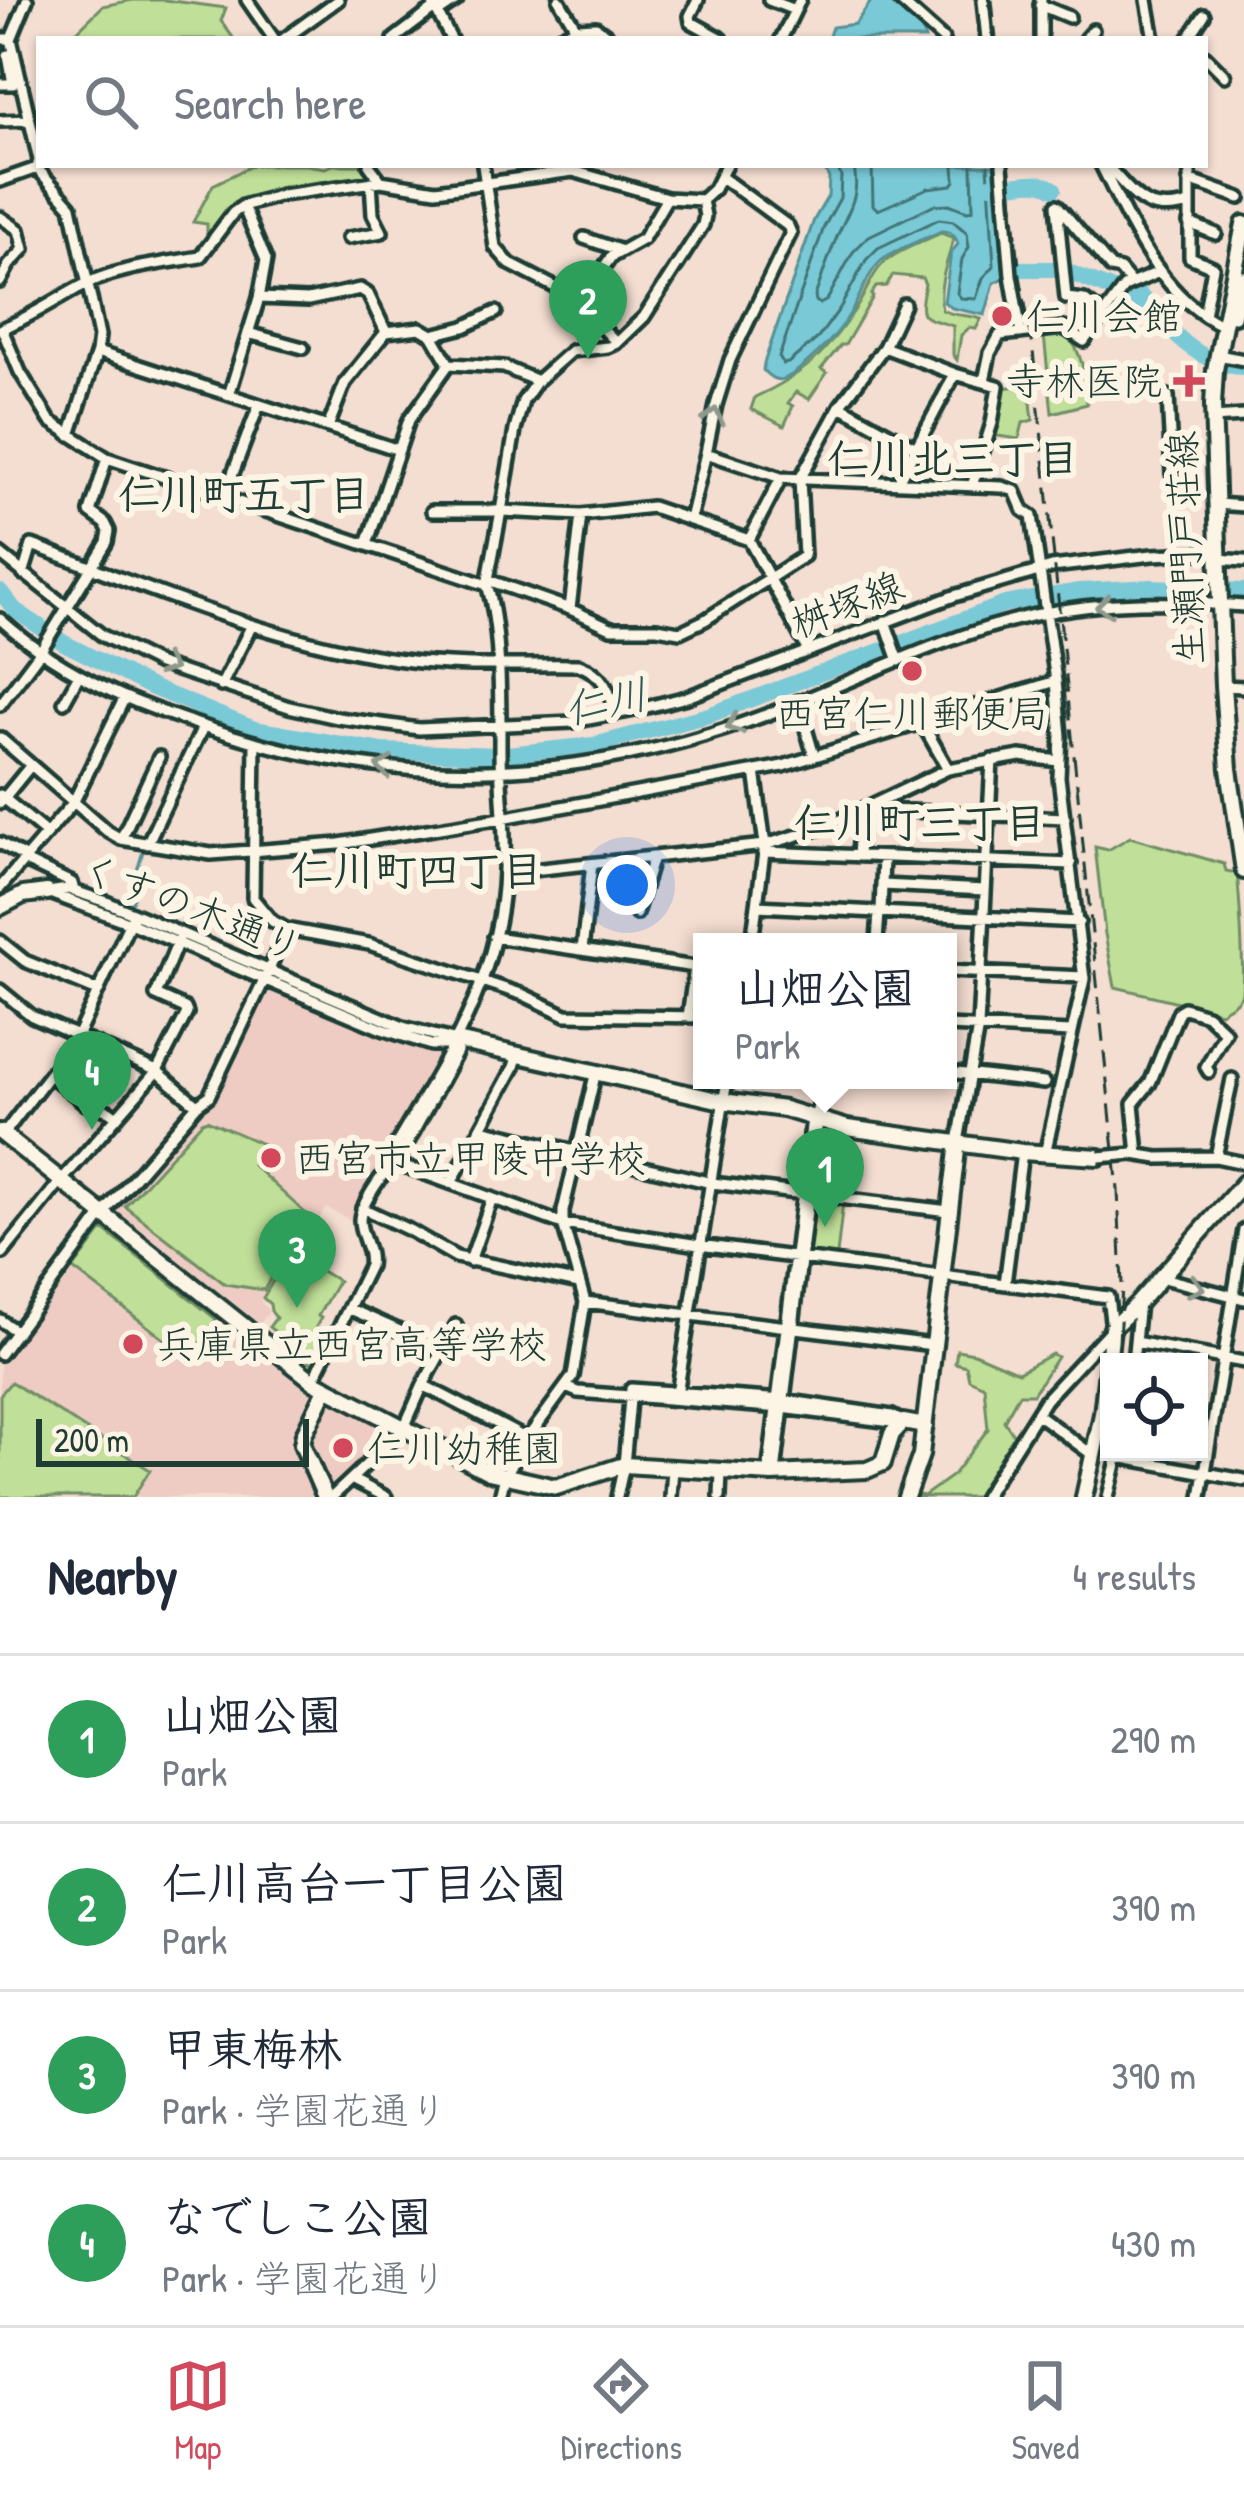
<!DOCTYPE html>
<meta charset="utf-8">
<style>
body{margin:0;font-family:"Patrick Hand","Klee One",sans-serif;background:#f6f6f7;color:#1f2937}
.controls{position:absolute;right:36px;bottom:36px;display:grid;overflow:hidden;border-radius:0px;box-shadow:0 3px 9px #0004}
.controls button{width:108px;height:108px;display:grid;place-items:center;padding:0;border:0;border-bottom:3px solid #e0e1e3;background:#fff;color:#1f2937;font:60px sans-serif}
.scale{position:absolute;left:36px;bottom:30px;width:273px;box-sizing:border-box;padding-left:12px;border:6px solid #1f3d34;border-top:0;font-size:33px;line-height:42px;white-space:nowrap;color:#1f3d34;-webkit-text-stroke:9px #fcf5e5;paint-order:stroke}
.you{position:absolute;left:627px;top:885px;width:42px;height:42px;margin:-30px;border:9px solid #fff;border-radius:50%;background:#1a73e8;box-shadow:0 0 0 18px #1a73e833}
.badge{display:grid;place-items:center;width:78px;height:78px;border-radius:50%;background:#d1495b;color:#fff;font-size:39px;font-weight:700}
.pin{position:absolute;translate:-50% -99px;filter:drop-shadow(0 3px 6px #0008)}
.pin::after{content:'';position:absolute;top:63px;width:42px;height:36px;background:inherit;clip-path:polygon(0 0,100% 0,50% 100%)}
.popup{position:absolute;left:693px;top:933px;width:264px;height:156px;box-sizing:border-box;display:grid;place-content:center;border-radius:0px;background:#fff;filter:drop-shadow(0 3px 9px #0005);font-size:39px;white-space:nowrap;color:#747a83}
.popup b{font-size:45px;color:#1f2937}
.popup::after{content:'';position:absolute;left:50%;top:100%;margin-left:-24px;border:24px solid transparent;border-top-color:#fff}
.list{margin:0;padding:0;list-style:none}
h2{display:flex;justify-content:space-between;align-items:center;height:156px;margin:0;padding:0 48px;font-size:51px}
h2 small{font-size:39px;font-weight:400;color:#747a83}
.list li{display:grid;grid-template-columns:78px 1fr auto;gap:36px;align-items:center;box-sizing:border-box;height:168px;padding:0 48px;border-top:3px solid #e0e1e3}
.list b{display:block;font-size:45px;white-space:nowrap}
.list p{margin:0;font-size:39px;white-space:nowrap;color:#747a83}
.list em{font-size:39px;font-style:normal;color:#747a83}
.icon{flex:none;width:66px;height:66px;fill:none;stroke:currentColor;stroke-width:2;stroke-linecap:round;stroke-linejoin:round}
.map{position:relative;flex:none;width:1244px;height:1497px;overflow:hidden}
.search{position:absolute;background:#fff;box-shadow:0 3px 9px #0004;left:36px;right:36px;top:36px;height:132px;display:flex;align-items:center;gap:30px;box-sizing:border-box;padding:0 42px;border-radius:0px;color:#747a83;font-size:45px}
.sheet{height:828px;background:#fff}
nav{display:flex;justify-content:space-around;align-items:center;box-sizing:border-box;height:168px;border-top:3px solid #e0e1e3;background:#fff;font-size:33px;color:#747a83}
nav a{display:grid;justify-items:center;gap:6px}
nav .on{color:#d1495b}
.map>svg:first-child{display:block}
.built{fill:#eeccc3}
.green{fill:#c0df98;stroke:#708e66;stroke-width:3}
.water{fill:#7ac9d7;stroke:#569196;stroke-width:3}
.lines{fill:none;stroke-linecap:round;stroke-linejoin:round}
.shore{stroke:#437575;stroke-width:3}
.stream{stroke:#569196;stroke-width:3}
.river{stroke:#7ac9d7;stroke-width:16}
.street-casing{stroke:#1f3d34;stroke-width:18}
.secondary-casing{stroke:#1f3d34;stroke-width:22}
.street{stroke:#fcf5e5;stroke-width:9}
.secondary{stroke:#fcf5e5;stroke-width:14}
.rail{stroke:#1f3d34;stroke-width:3;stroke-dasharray:18 9;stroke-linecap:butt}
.street-bridge-casing{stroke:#1f3d34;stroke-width:18;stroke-linecap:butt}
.street-bridge{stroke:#fcf5e5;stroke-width:9}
.oneway{stroke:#8e998c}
.poi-dot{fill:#d1495b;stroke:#fcf5e5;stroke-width:4.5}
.labels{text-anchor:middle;stroke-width:12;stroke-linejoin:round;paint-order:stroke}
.poi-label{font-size:39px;fill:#1f3d34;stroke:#fcf5e5;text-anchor:start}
.street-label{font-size:39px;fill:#1f3d34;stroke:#fcf5e5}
.neighbourhood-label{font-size:42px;font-weight:bold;fill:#1f3d34;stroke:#fcf5e5}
.water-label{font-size:42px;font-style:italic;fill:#315955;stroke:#fcf5e5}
</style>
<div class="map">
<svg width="1244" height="1497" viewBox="0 0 1244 1497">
<rect width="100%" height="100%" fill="#f4ddd1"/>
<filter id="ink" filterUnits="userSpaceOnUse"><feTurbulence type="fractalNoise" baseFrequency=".00833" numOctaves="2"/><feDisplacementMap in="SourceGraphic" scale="24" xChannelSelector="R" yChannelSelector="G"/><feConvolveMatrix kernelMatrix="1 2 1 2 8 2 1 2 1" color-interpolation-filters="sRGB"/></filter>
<g filter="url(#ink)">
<path class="built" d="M276,989L397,1041L440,1051L441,1057L356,1210L355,1222L326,1208L319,1218L308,1214L260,1300L269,1311L260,1324L113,1208L212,1099L263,993Z
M100,1227L312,1392L314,1399L295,1434L294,1443L295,1453L316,1497H0V1363Z
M331,1398L392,1429V1435L330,1488L311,1455L308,1441Z"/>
<path class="green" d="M132,0H165L226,8L221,21L234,39H69L103,6Z
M253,165H306L325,168L333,165H366L369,177L275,190L236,202L207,240V224L193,222L213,185Z
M941,233L954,238C948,260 937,286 942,310C956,317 967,314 981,319L976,329L969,328L961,335L957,360L953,355V326C923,316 916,322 925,284L922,278L893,275L886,286L876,287L871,295L873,297L845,345H841L821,369L827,373L809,399L796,392L788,403L793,406L784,426L751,409L755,397C806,374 827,352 858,305C868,289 874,268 890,258C905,247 925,241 941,233Z
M1065,332C1084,354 1085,376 1087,404L1052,413L1044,335Z
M1029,385L1033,420L1023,423L1019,439L990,435L1001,388Z
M1130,837L1224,864L1226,871L1237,873C1240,900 1244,969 1242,993C1238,1003 1229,1006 1220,1012L1115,987L1105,934L1095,847L1108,850Z
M207,1120L262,1144L253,1165L306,1214L264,1290L225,1284L125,1206L202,1122Z
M814,1199L843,1202L837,1255L807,1252Z
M103,1229L216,1319L190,1359L73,1269Z
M290,1252L338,1281L318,1316L321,1318L316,1327L331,1337L315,1366L269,1327L276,1318L271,1311L270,1304L263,1298Z
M957,1350L974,1353L1018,1372L1052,1354L1057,1357L1033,1394H1019L1004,1421L1015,1437L985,1489L976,1497H911L913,1494L924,1496L953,1475L988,1429L984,1386L969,1379L966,1366L955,1363Z
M11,1382L150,1470L133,1497H0V1395Z"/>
<path class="water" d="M872,0H891L920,26L925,39H828L832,27L855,24Z
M822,165H999L1008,276L994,283L985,315L952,308L944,302L951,253L958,244C955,235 951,231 941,231C922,240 897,248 881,261C868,273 861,295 852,310C837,337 824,347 802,367C788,379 777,387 763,370L764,363L814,220L828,196L829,178Z"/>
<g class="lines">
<path class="shore" d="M836,165L841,176L840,198L824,227L779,357L783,364L788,363L818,338L840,308L866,260L878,248L939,219L953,221L967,233L969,247L962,259L957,293L961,298L976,299L983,278L994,266L988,165
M853,165C862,196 847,212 836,239C828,258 822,277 815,296L816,301L820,304L827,300L853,252L869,236L933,205L949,204L967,211L973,210L972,165
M872,165L873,205L878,210L928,188L952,185L955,181L954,165"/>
<path class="stream" d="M203,721L210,711
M192,740L196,731
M131,905L134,898L131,890L144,848
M96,981L114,945
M75,1028L90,993
M6,1124L70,1039"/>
<path class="river" d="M991,185C1014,189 1034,175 1054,189
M1007,269H1061L1147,304
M1140,295C1165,327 1200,367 1244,367
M0,591L15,610L64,643L153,688L254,729L381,751L498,755L594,745L709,715L1005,604L1079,591L1152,587L1244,591"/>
<defs>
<path id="street" d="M247,0L274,39
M431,0L451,39
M559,0L576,28
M698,0L690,16L691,22L722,39
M769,0L795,10
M899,0L943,39
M983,0L987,39
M1041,0V39
M1147,0L1154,39
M1040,5L1069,17
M439,12L457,0
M0,39H11L39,160L37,168L71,206L99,336L97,352L70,435
M11,39L27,0
M284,39L338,0
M394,39L436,7
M555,39L576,28L596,27L608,36L607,39
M781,39L800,0
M1085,39L1093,30
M1188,39L1204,15
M1205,56L1225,76
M0,84H13L8,55
M0,121L30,120
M369,165L381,181
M483,165L495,247L510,264L572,296L617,343
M1002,165L1011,275L1021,333
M1101,165C1130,223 1160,297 1223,326
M1106,165C1134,194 1145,217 1189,204
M1190,165V257L1213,267L1204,315
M721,177L788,226L791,233L730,360L716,405L706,453L781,478L1002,487L1015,491L1023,510L1032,516L1056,681L1061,736L1059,777L1084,979L1045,1154
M1189,180L1240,198
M0,181L37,168
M0,217L19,230L24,249L9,265L0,282
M1189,223L1216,234
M348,238L382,232L373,214L371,182
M584,238L622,251
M259,298L308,300L360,289L368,294L386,332L420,328L432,335L449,364
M579,303L611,257L643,239L667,198
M1103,314L1084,300L1066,298L1057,205L1111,268L1120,270L1131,283
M1226,315L1235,317L1244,276
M1,329C29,318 52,302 78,288C114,268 160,264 200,257L233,213L243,206L282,195L381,181L436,190L573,171L667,198L702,200L714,189L726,165
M2,329L20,372L50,421L107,458L487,585C501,627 500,705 500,750C500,790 506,831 504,870C501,978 445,1060 393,1150L392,1162
M248,333L303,348
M432,335L464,327L496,312
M884,347L904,304
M97,352L399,450
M1218,355L1244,360
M449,364L504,367L537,381
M984,381L990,353L1000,335L1064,328L1084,341L1124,287L1159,272
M229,395L259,298L266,260L243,206
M1168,396L1172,474
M840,406L916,448
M1213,418L1244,416
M328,427L345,383L386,332
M781,478L749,540L808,650
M898,482L955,374
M224,497L259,405
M1217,504L1244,506
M432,511H501L515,430L523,401L537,381L571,351L608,347L617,343L644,317L703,225L705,216L702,200
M690,519L706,453
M367,544L409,420L449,364
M0,554L103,636L159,664L289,707L338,718L419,729L573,722L635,710L687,697L954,596L1052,567L1152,555L1218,552
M1218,559L1244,561
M23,574L32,545C154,590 274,643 403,660C461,668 521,664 579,665C604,674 609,690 616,714
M488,580L570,609L611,628H657L680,632L705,620L804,556L800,479L840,406L884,347L955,374L998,386L992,423L972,486
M487,585L501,511L581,515L652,507L749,540
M570,609L581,515
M0,619C69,681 147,709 234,736C393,785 552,782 710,734C820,701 922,640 1035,615C1104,600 1174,601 1244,606
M885,621L899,661
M221,686L252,625
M1223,686L1244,687
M798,701L814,756
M64,702L79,675
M0,705L40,652L107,542L109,531L105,523L90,512L107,458
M922,723L948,769
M0,738L107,831L121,839L211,854L339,844L502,818L783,766L1056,681
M255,742L253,898L272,921L286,929L369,944L524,995L566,1015L702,1017
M0,795L46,833
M0,803L31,765
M866,809L1065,818
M121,839L159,757
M0,843L26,858
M147,844L203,727
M764,852L1071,864
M858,856L861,810
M23,860L72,883L74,891
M504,873L765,845L825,827L948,769L1020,756L1059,761
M882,885L985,890
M0,888L73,803L124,699
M47,892L130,923L382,1029L431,1045H445L457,1041
M48,892L68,889L104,901L403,1027L457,1041
M757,906L1079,922
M881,912L883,857
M636,914L653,857
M494,937L695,967L688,1017
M0,941L25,961L98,991
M752,942L765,845L755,771
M877,942L879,912
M582,950L592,864
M948,971L1084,977
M0,990L32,1016L157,1071L197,1105
M948,1026L1071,1032
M948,1072L1044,1083
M50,1075L86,1104L109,1111L117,1117
M815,1120L823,1080
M481,1129L712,1183L949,1211
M3,1135L75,1041L132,918
M958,1142L978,1027L992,760
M1133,1154L1158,1158L1216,1157L1244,1163
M1138,1154L1133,1104L1150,1083L1179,1011L1184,1008L1207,1015L1225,1032L1206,1067L1209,1072
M1216,1157L1232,1079
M392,1162L563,1224L699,1245L1108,1297L1112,1328L1045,1400L984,1497
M451,1183L514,1067L518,1054
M362,1208L409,1230L456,1257L579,1283
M0,1251L3,1253L61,1181L157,1071L187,1013L185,1008L156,995L179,939
M470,1261L492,1198
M1159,1277L1244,1299
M1005,1284L1022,1152
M585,1302L933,1345
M350,1309L441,1349
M0,1320L17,1332
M1135,1342L1244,1362
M0,1354L103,1214L197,1105L209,1096L269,970L286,929
M1133,1362L1139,1302
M313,1381L369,1266C372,1249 360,1236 360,1220C360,1204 388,1165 401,1155L457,1052V1041
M423,1385L527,1439
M566,1387L578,1392L782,1408L900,1423
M677,1394L727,1080
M1037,1414L1094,1456
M1118,1457L1244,1480
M775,1473L818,1121
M768,1474L812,1118
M353,1480L386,1497
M332,1497L403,1430L423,1385L456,1325
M500,1497L505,1476L527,1439L573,1376L585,1302L563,1224V1211L596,1071
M617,1497L624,1465L631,1389L783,1400L892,1416L903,1422
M671,1497L673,1468
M720,1497L721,1471
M1108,1497L1118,1456
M1201,1497L1244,1230"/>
<path id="secondary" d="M1244,224L1215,370L1213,405L1223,686L1229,769L1244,871
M0,907L23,895L47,892
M457,1041L722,1101L784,1109L847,1128L1022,1152L1099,1157
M0,1132L313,1381L489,1472L556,1487L624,1465L772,1474L867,1470L883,1463L892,1434L903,1422L925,1426
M325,1497L302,1444L304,1434L326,1389
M906,1497L921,1455L958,1142
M1084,1497L1102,1414L1112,1328L1139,1302L1244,1183"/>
</defs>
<use href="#street" class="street-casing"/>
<use href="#secondary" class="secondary-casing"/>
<use href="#street" class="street"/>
<use href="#secondary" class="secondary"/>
<path class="rail" d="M992,0L996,39
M1009,165L1020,276L1032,341L1118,1190L1122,1285L1118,1362
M1094,1497L1109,1428"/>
<defs>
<path id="street-bridge" d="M1099,1157L1133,1154"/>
</defs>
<use href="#street-bridge" class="street-bridge-casing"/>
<use href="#street-bridge" class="street-bridge"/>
</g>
<defs><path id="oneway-chevron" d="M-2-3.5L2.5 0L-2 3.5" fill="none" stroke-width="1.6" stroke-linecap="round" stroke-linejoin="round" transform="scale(3)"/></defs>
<g class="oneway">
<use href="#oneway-chevron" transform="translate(714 416) rotate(-77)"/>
<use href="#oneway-chevron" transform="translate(1104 606) rotate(173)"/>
<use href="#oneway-chevron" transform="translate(168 666) rotate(21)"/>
<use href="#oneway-chevron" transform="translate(734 725) rotate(159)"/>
<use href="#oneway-chevron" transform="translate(384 767) rotate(-173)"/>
<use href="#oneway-chevron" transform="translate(1196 1287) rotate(14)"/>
</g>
</g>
<g class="poi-dot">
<circle cx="1002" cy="316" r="12"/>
<path d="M1183 363h12v12h12v12h-12v12h-12v-12h-12v-12h12z"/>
<circle cx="912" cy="671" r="12"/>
<circle cx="271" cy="1158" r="12"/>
<circle cx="133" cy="1344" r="12"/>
<circle cx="343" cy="1448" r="12"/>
</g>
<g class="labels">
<g class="poi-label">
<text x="1026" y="330">仁川会館</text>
<text x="1162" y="395" text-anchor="end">寺林医院</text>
<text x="912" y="727" text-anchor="middle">西宮仁川郵便局</text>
<text x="295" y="1172">西宮市立甲陵中学校</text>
<text x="157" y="1358">兵庫県立西宮高等学校</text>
<text x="367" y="1462">仁川幼稚園</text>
</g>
<g class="street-label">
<text transform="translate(1185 548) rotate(-92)" y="14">生瀬門戸荘線</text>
<text transform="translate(847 604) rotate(-21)" y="14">桝塚線</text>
<text transform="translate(192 907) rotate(21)" y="14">くすの木通り</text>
</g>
<g class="neighbourhood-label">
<text x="953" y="473">仁川北三丁目</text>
<text x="244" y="509">仁川町五丁目</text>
<text x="920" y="837">仁川町三丁目</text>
<text x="417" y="885">仁川町四丁目</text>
</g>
<g class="water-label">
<text transform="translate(606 701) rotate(-12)" y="15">仁川</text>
</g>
</g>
</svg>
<div class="controls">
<button><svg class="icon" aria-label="locate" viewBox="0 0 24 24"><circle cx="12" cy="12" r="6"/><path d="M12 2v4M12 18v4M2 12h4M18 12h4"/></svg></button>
</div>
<div class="scale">200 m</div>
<div class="you"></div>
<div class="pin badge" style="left:825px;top:1227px;background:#2e9e5b">1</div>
<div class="popup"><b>山畑公園</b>Park</div>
<div class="pin badge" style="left:588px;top:359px;background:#2e9e5b">2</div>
<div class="pin badge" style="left:297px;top:1308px;background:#2e9e5b">3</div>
<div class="pin badge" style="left:92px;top:1130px;background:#2e9e5b">4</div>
<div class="search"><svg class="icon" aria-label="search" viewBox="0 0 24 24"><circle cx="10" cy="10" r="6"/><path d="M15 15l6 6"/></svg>Search here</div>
</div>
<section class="sheet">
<h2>Nearby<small>4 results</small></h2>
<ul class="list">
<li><span class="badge" style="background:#2e9e5b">1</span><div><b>山畑公園</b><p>Park</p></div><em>290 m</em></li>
<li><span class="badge" style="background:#2e9e5b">2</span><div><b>仁川高台一丁目公園</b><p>Park</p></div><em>390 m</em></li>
<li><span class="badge" style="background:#2e9e5b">3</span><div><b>甲東梅林</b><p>Park · 学園花通り</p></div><em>390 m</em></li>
<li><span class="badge" style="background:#2e9e5b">4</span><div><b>なでしこ公園</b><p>Park · 学園花通り</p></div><em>430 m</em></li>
</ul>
</section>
<nav>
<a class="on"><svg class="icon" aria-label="map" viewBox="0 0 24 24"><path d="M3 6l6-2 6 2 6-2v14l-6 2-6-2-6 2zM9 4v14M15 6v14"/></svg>Map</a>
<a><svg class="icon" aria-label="directions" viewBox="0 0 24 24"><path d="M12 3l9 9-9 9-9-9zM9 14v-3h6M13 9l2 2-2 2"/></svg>Directions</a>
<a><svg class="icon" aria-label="saved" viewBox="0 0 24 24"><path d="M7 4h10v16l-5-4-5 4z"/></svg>Saved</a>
</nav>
